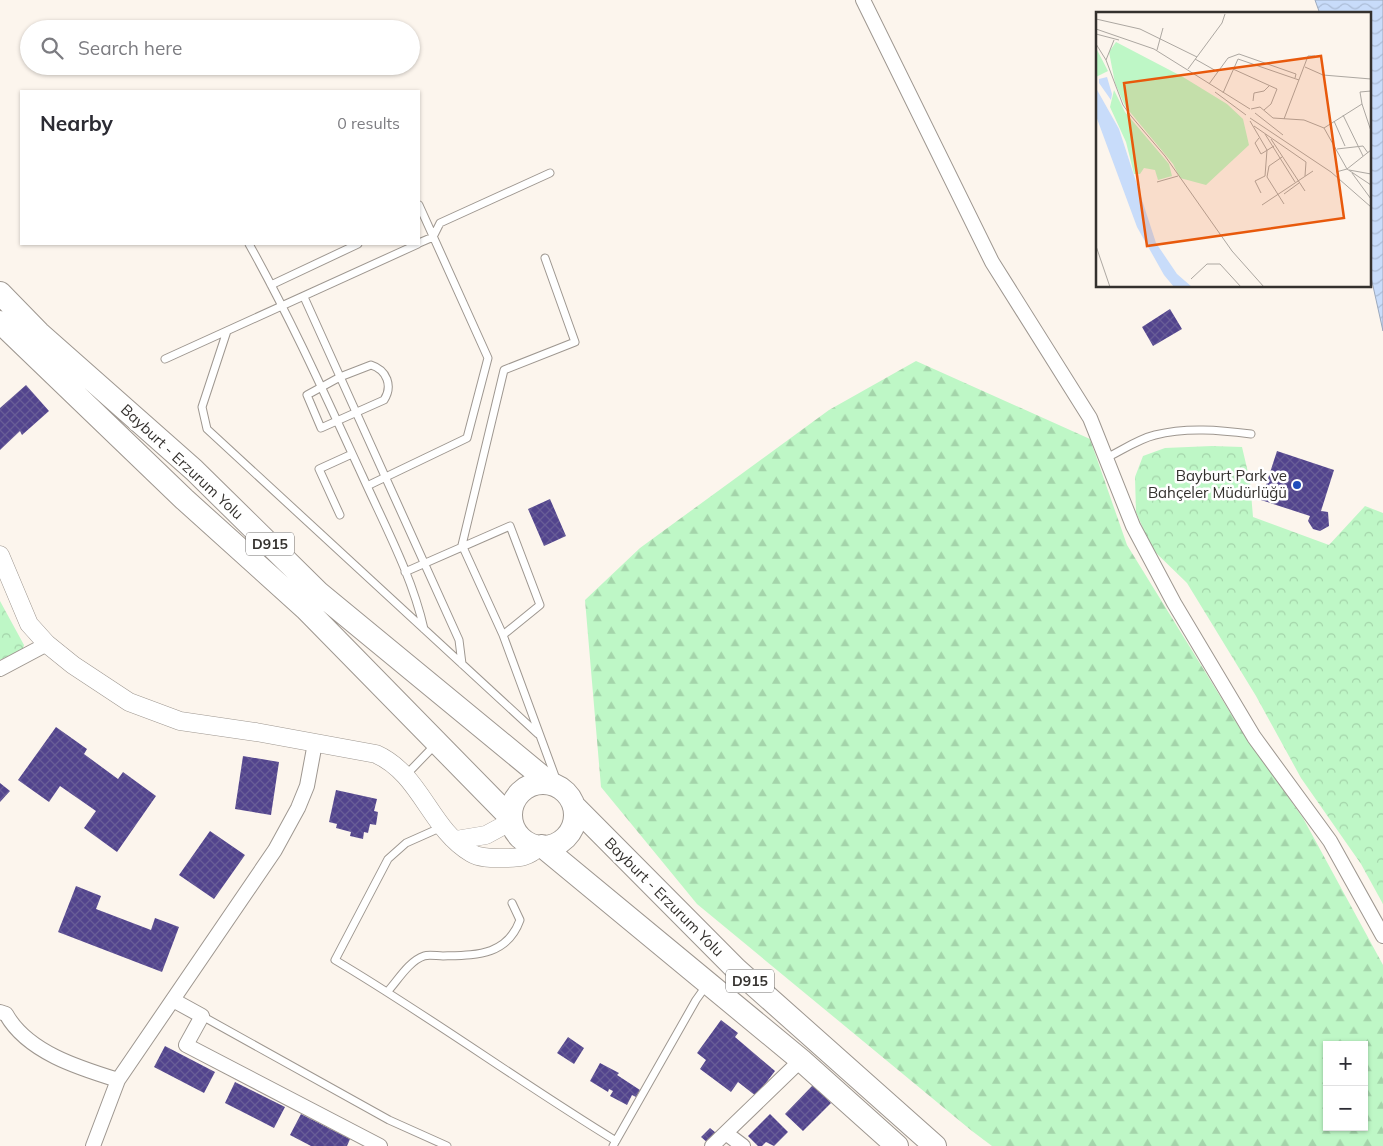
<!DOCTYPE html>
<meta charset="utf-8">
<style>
body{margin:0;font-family:Mulish,sans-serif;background:#f7f7f7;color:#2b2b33}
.controls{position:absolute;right:15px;bottom:15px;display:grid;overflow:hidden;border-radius:0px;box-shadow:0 1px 4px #0004}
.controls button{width:45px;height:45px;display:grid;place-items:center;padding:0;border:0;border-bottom:1px solid #e1e1e2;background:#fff;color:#2b2b33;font:25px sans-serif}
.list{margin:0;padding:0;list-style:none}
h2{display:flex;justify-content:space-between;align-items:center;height:65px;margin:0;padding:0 20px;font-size:21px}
h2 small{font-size:16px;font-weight:400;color:#7c7c81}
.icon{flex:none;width:28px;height:28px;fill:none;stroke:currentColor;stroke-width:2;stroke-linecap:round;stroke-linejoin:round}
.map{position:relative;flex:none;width:1383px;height:1146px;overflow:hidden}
.search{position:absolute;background:#fff;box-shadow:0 1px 4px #0004;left:20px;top:20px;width:400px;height:55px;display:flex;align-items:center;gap:12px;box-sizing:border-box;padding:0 18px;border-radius:28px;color:#7c7c81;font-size:19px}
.panel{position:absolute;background:#fff;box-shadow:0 1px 4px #0004;left:20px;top:90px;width:400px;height:155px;border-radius:0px}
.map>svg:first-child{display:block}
.forest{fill:url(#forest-firs);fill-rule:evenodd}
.park{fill:url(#park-crowns)}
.water{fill:url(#water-waves);stroke:#9ca9bd}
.building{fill:url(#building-cross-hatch)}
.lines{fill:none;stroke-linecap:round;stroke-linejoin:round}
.service-casing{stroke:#9e9790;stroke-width:9}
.minor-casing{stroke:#9e9790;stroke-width:16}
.tertiary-casing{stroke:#9e9790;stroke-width:19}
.trunk-casing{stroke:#9e9790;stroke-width:24}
.service{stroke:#fff;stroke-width:7}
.minor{stroke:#fff;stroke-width:14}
.tertiary{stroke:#fff;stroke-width:18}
.trunk{stroke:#fff;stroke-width:22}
.poi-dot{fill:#1f4dbb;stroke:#fff;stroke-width:2}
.labels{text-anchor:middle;stroke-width:5;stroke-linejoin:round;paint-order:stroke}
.shield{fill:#fff;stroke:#716f6d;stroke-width:1}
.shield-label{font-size:14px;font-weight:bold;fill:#34312e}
.street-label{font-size:15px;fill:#34312e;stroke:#fff}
.poi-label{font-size:15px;fill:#34312e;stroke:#fff;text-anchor:end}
.inset-road{fill:none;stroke:#aca7a1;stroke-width:1}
.view{fill:#e8590c;fill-opacity:0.15;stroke:#e8590c;stroke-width:2.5}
.inset-edge{fill:none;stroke:#34312e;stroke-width:2.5}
</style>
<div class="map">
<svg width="1383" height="1146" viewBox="0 0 1383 1146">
<defs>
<pattern id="forest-firs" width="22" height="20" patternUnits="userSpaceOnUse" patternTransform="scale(1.25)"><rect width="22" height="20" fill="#bef7c6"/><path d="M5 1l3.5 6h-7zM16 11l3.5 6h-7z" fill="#a4d4aa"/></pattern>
<pattern id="park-crowns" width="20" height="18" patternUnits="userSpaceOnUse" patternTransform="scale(1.25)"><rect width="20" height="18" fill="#bef7c6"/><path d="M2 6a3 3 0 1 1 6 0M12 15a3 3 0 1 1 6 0" fill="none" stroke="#a4d4aa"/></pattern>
<pattern id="water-waves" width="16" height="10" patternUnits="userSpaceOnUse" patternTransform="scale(1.25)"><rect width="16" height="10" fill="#c8dcfa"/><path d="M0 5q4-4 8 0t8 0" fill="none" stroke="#acbdd7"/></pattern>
<pattern id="building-cross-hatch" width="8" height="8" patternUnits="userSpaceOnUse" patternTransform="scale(1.25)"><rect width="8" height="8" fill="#52448d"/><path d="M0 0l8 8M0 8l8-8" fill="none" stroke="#685d97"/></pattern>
</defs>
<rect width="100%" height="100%" fill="#fcf5ed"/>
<path class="forest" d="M916,361L1090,439L1127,545L1241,730L1303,818L1383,965V1146H992L972,1131L697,904L601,787L585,600L640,548L829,410ZM1327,1045H1364V1127H1327Z"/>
<path class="park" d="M1212,446L1242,447L1250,481L1253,517L1329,545L1365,506L1383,513V904L1361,864L1301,778L1256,696L1187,583L1152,549L1136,512L1135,477L1143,456L1165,448Z
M0,601L24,645L23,649L0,660Z"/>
<path class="water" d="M1315,0H1383V331L1369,268V14H1320Z"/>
<path class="building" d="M1170,309L1182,329L1153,346L1142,327Z
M26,385L49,411L22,435L20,431L0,450V408Z
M1277,451L1334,470L1321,511L1328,512L1329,526L1320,531L1313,529L1308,521L1310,516L1261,500Z
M550,499L566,536L544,546L528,509Z
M56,727L87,749L84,754L118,779L123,772L156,796L117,852L84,828L96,811L60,786L49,802L18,780Z
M243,756L279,762L271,815L235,809Z
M0,783L10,791L0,802Z
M336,790L377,799L374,811L378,812L376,825L370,824L368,833L364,832L363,839L350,836L351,832L336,828L337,824L329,822Z
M210,831L245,855L214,899L179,875Z
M76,886L101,896L96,909L151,930L155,918L179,927L162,972L58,932Z
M721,1020L738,1033L735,1037L775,1071L756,1096L738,1082L731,1092L700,1069L706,1060L697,1053Z
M568,1037L584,1048L574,1064L557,1053Z
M165,1046L215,1072L204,1093L154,1067Z
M600,1063L619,1073L617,1075L640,1090L636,1097L632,1095L627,1105L610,1096L613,1091L609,1089L608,1092L590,1081Z
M235,1082L285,1107L274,1128L225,1103Z
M813,1085L831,1103L803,1131L785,1114Z
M301,1114L350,1139L347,1146H311L290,1135Z
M770,1114L788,1132L774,1146L766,1142L762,1146H758L748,1136Z
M710,1128L716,1133L708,1143L701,1137Z"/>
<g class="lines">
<defs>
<path id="service" d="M419,243L433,237L440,223L550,173
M249,244C291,319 326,397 362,475C385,526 412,576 424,629
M545,258L575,342L504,370L462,545L503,635L556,779
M271,285L358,244
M304,297L459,640L462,664
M227,331L202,407L207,429L538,734
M165,359L418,244
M371,365C387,370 393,386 384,400L321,428L307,395L340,377Z
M1106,458C1121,451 1138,439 1155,435C1186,427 1220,430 1251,434
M367,486L467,438L488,358L419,205
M340,515L319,469L352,454
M405,572L510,526L540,605L503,635
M406,775L435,745
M442,827L406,843L388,859L335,960C431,1017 521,1083 616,1141
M388,991C398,980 409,961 424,956C429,954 437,956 443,956C476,955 507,956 520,920L512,903
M202,1016L389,1120L447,1146
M613,1146L696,1000L706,986"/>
<path id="minor" d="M863,0L992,262L1090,418L1133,526L1174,603L1254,737L1330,841L1383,936
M0,669L47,644
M173,1000L202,1016L186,1045L380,1146
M0,1012L6,1014C27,1052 79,1068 118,1080
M727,1134L743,1146
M93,1146L118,1080L275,850L298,808L307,786L315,743
M712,1146L801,1060"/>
<path id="tertiary" d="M0,555L29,624L47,644L73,665L129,702L180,721L256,732L376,754C421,774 430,829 471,853C481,859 494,858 505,858C520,858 529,857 540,846
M456,840L486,835L512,821"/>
<path id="trunk" d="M0,293L39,333L194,470L319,593L551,784
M0,322L184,499L306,609L511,818
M511 815a32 32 0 1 1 64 0a32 32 0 1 1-64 0Z
M574,806L736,969L935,1146
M542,846L801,1060L897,1146"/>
</defs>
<use href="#service" class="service-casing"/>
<use href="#minor" class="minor-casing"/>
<use href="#tertiary" class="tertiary-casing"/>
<use href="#trunk" class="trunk-casing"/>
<use href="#service" class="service"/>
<use href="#minor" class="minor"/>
<use href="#tertiary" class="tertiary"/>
<use href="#trunk" class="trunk"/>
</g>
<circle class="poi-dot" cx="1297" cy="485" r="5"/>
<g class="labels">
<g class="shield">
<rect x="246" y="532.5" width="48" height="23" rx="4"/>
<rect x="726" y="969.5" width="48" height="23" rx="4"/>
</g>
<g class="shield-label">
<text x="270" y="549">D915</text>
<text x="750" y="986">D915</text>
</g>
<g class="street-label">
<text transform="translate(182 462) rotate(43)" y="5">Bayburt - Erzurum Yolu</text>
<text transform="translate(664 897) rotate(45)" y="5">Bayburt - Erzurum Yolu</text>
</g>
<g class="poi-label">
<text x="1287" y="481">Bayburt Park ve<tspan x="1287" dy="17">Bahçeler Müdürlüğü</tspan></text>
</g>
</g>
<g transform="translate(1096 12)">
<rect width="275" height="275" fill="#fcf5ed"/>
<path d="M20,30L87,65L131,92L147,107L153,133L110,173L84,166L77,152L29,94L19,71L13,40Z" fill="#bef7c6"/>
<path d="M0,36L12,59L0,65ZM18,78L29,100L73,152L76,164L62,168L59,158L48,156L44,162H38L30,130L14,95Z" fill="#bef7c6"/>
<path d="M11,65L16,82L15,88L3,71V67ZM0,76L23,117L60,231L81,262L96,275H78L68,263L41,215L0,104Z" fill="#c8dcfa"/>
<path class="inset-road" d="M0,7L44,17L101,45M0,17L58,37L154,97M0,22L23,28M0,32L10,48L18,28M61,38L67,16M99,47L122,60M10,48L27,93L35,104L69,144L136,239L168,275M209,55L227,63L275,67M92,57L126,11L129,2M137,57L181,77L175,92L168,98M113,72L132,46L143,42L200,62L199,66M119,80L150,103M127,81L142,47L203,68M157,89L158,81L168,79L173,74M266,92L275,119M155,97L164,95L177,106L208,108L228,116L251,157L275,173M159,101L187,123M247,103L267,144M154,106L235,160L275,195M188,107L212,44H219M154,109L171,138L169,164L159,169L165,181M238,109L249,134M158,114L210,150L209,164M228,116L266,92L264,80L275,79M169,122L199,170M163,126L159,131L165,142L178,134M175,127L209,179M241,137L267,134L272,141M186,145L173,154L171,165L188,192M253,158L275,162M240,160L251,157L275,138M256,161L275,187M61,170L82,164M188,182L203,171M166,193L217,159M0,234L14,275M95,267L111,252H124L145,275"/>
<path class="view" d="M225,44L248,206L51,234L28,71Z"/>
<rect width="275" height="275" class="inset-edge"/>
</g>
</svg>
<div class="controls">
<button>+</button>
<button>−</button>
</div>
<div class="search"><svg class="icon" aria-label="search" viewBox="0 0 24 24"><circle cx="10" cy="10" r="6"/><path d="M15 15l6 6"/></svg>Search here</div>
<section class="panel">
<h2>Nearby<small>0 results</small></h2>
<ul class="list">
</ul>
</section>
</div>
